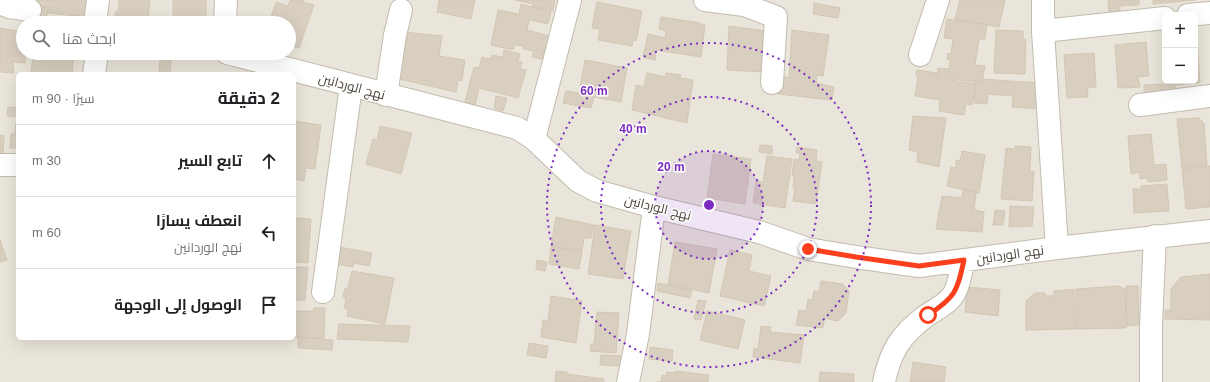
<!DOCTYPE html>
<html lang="ar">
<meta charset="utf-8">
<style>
body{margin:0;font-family:Arial,Cairo,sans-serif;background:#f6f6f6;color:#202124;direction:rtl}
.controls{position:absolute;right:12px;top:12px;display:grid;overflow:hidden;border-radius:6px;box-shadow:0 4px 16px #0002}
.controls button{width:36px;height:36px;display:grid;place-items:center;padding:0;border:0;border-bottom:1px solid #e0e0e0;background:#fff;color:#202124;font:20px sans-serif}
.stop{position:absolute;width:12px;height:12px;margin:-9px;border:3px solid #fc3f1d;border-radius:50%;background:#fff}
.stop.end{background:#fc3f1d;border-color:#fff;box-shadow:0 1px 4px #0008}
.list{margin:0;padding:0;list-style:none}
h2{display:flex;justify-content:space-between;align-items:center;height:52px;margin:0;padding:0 16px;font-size:17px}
h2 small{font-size:13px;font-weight:400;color:#757577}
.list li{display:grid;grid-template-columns:26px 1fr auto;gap:12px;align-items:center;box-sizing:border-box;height:72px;padding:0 16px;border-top:1px solid #e0e0e0}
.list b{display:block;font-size:15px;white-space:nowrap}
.list p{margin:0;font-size:13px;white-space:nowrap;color:#757577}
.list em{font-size:13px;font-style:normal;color:#757577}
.icon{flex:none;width:22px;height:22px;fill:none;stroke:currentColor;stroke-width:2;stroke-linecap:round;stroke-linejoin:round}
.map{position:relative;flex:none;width:1210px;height:382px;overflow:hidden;direction:ltr}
.search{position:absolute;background:#fff;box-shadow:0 4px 16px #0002;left:16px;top:16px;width:280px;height:44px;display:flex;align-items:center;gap:10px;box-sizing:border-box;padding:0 14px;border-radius:22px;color:#757577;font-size:15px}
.panel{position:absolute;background:#fff;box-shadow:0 4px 16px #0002;left:16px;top:72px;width:280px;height:268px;border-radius:6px;direction:rtl}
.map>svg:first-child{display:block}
.residential{fill:#eae5da;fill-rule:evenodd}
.building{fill:#d8cfc1;stroke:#d3c7b4}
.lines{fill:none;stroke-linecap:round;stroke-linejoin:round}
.minor-casing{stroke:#c2bbae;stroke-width:24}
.minor{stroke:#fff;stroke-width:22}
.route{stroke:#fc3f1d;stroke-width:5}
.ring{fill:none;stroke:#7b2cbf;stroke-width:2;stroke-dasharray:2 4}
.labels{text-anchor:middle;stroke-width:3;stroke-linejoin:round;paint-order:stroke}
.street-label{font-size:13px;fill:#4b4439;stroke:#fff}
.centre{fill:#7b2cbf;stroke:#fff;stroke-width:2}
.ring-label{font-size:12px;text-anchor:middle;font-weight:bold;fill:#7b2cbf;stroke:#fff;stroke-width:3;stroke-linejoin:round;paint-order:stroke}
</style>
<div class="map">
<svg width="1210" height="382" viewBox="0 0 1210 382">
<rect width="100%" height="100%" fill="#f6f3ec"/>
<path class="residential" d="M0,0H1210V382H0ZM1165,15H1195V81H1165ZM23,23H289V53H23ZM18,74H294V338H18Z"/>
<path class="building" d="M38,0H89L87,17L48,13L49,7L37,6Z
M119,0H150L148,21L115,18V12H118Z
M173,0H206V23H173Z
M290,0H304L303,2L314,5L299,48L289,45V23H269L276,2L288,6Z
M439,0H475L471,19L437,12Z
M515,0H555L553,11L532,7L533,4Z
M960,0H1005L999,27L955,19Z
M1108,0H1139V5L1120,6V15L1109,16Z
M1153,0H1195L1153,4Z
M597,2L642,11L636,41L633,40L632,46L598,40L600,29L592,28Z
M814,3L840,8L838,18L813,14Z
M521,4L551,12L548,24L529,20L527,30L549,36L544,60L532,57L534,51L523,49L524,46L515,45L513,50L491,45L498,10L519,14Z
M38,7L48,8L46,23L35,22Z
M661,17L695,22L705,25L701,57L656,50L655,60L643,57L648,34L665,38L666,31L659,29Z
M947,19L987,25L985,39H979L975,65L985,66L982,81L976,80V82L937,77L938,68L949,69L950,60L947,59L948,53L951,54L953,39L944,38Z
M729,26L767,31L764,72L727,70Z
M0,28L23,32V53H25V63L13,62L14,73L1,72Z
M792,30L829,35L823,76L817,75L816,83L834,87L832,100L778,94L781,76L789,78Z
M996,30L1023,31V39L1026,40L1025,74L994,73Z
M404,32L442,36L439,56L465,60L462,81L458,80L456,92L399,79Z
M1195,39H1197L1200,83L1175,85V93L1161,94V84H1169V81H1195Z
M1146,42L1149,76L1138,77L1140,87L1118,88L1115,45Z
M504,50L520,54L518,61L522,62L520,69L526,70L518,98L479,88L475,105L465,102L474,67L479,68L482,57L491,59L492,55L503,57Z
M30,53H74L72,74L31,73L33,57L29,56Z
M1094,53L1096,87L1087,88L1088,97L1067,98L1064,55Z
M160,57L171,58L170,74H159Z
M585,60L627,68L621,102L594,97L591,108L563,103L566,91L579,93Z
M917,70L937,73L936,78L976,84L972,105L966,104L964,115L939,111L940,100L915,96L918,77L916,76Z
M647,73L665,77L666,73L681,75L680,78L693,80L687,123L632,110L636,85L644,87Z
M983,79L1039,83V109L1012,107L1013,96L988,94L987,104L974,103L976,82H983Z
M1160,84L1161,94L1144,95V85Z
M496,96L507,98L503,111L494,108Z
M8,107L18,108V117L7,116Z
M913,116L946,118L939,167L917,162L918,152L909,150Z
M1199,118L1204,124L1207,165L1182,168L1177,119Z
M294,121L321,125L315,169L306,168L304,181L294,179Z
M16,123H18V148H10L11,134H15Z
M380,126L412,133L401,174L366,164L373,139L377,140Z
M1151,134L1154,165L1166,164L1167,180L1148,182L1147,178L1140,179V172L1131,174L1128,136Z
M0,135L4,136L3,155H0Z
M760,145L772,146V154L759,152Z
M1015,146L1031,147L1030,171L1034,172L1032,201L1001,199L1006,148L1015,149Z
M797,147L817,150L816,161L822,162L816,204L793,201L795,188H793L794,176L792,175L794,159L799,160L800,153H796Z
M962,151L985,155L979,193L947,186L951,167L956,168V160L960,161Z
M713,154L751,159L745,204L707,198Z
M767,156L792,159L785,208L753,203L756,181L763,182Z
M1210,166V207L1186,209L1182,169Z
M1167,184L1169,211L1134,213L1133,189H1141V186Z
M963,190L976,193L974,210L984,212L982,232L936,229L942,196L962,198Z
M1010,206L1034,207L1032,226L1009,227Z
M995,210L1005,211L1003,225H993Z
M556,217L594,225L591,238H584L582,251L551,246Z
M294,218L311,219L308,263L294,262Z
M595,225L631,231L623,279L588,274Z
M0,240L7,260L0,262Z
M675,242L717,249L709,293L668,284Z
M339,247L372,253L369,266L354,263L353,267L336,264Z
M551,247L582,252L579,269L549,264Z
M730,250L752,255L749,271L771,276L764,306L720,296Z
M537,260L547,262L545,271L536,269Z
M294,267H308L305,300H294Z
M352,271L394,278L385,324L347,316L348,309L344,308L346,300L343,296L345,288H348Z
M1210,274V320L1165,319V310H1171V289L1181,277Z
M821,281L843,284L849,291L846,313L838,321L824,318L823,328L796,325L799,310L806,311L808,299L812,300L814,291L819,292Z
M658,283L692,290L690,298L657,291Z
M1119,286L1125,289L1126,328L1076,329V289Z
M1126,286H1138L1139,325L1127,326Z
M967,287L1000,290L998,316L965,312Z
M1074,289L1075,329L1026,330V301L1035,293H1045L1046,296H1054V291Z
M551,296L582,301L576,343L541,337L543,320L548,321Z
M698,300L706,301L701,320L694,319Z
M314,308H325L324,338L294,337V311H314Z
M707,311L745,320L738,349L700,340Z
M597,312L619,313L616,353L590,351L591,344H594Z
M339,324L410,326L408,342L337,339Z
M761,326L771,327L770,332L804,335L800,363L753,357L754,348L758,349Z
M298,337L333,340L332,350L298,348Z
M529,343L548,346L546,358L527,355Z
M650,347L673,350L672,361L649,359Z
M601,355L621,356L620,366L600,365Z
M913,362L946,367L944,382H910Z
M556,371L567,372V374L604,379V382H555Z
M675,371L709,375L708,382H656H661L662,375L666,376L667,372L675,373Z
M820,372L854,374V382H819Z"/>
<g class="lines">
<defs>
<path id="minor" d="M705,0L744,5L745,0
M1043,0V31L1057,248
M0,3L9,7L30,10
M744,5L776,17L772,83
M1188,15L1210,13
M95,23L98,0
M225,23L226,0
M1043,31L1165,18
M227,53L517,128L534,139L578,181L597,191L654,207L759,232L808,249L856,257L919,266L1057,248L1210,231
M920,55L938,0
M94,74L97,53
M386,95L395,35L401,10
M1140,105L1210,96
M534,139L570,0
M0,165H18
M323,292L351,86
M628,382L638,334L654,207
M884,382C890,352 901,334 926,316C934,310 944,306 951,298C959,288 961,272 963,260
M1151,382V325L1155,236"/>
</defs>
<use href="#minor" class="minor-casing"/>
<use href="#minor" class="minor"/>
</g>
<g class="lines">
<path class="route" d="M808,249L856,257L919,266L964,260C957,291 956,297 928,315"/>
</g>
<circle cx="709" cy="205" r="54" fill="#7b2cbf" fill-opacity=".12"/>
<g class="ring">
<circle cx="709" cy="205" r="54"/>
<circle cx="709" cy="205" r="108"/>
<circle cx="709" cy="205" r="162"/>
</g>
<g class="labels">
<g class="street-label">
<text transform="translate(352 86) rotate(15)" y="5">نهج الوردانين</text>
<text transform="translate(658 207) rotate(14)" y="5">نهج الوردانين</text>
<text transform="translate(1010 254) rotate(-8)" y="5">نهج الوردانين</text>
</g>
</g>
<circle cx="709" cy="205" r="6" class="centre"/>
<g class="ring-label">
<text x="594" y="95">60 m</text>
<text x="633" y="133">40 m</text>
<text x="671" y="171">20 m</text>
</g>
</svg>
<div class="controls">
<button>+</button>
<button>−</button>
</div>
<div class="stop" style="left:928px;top:315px"></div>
<div class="stop end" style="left:808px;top:249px"></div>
<div class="search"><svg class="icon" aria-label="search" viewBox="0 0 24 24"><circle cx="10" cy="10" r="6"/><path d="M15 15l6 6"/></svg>ابحث هنا</div>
<section class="panel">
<h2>2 دقيقة<small>سيرًا · 90 m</small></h2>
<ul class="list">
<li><svg class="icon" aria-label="ahead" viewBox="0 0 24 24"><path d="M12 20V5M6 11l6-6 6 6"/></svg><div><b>تابع السير</b></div><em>30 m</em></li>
<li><svg class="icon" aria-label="left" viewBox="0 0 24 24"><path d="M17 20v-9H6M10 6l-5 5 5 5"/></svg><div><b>انعطف يسارًا</b><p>نهج الوردانين</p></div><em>60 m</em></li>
<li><svg class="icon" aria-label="arrive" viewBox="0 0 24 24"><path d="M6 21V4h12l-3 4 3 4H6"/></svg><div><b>الوصول إلى الوجهة</b></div></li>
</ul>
</section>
</div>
